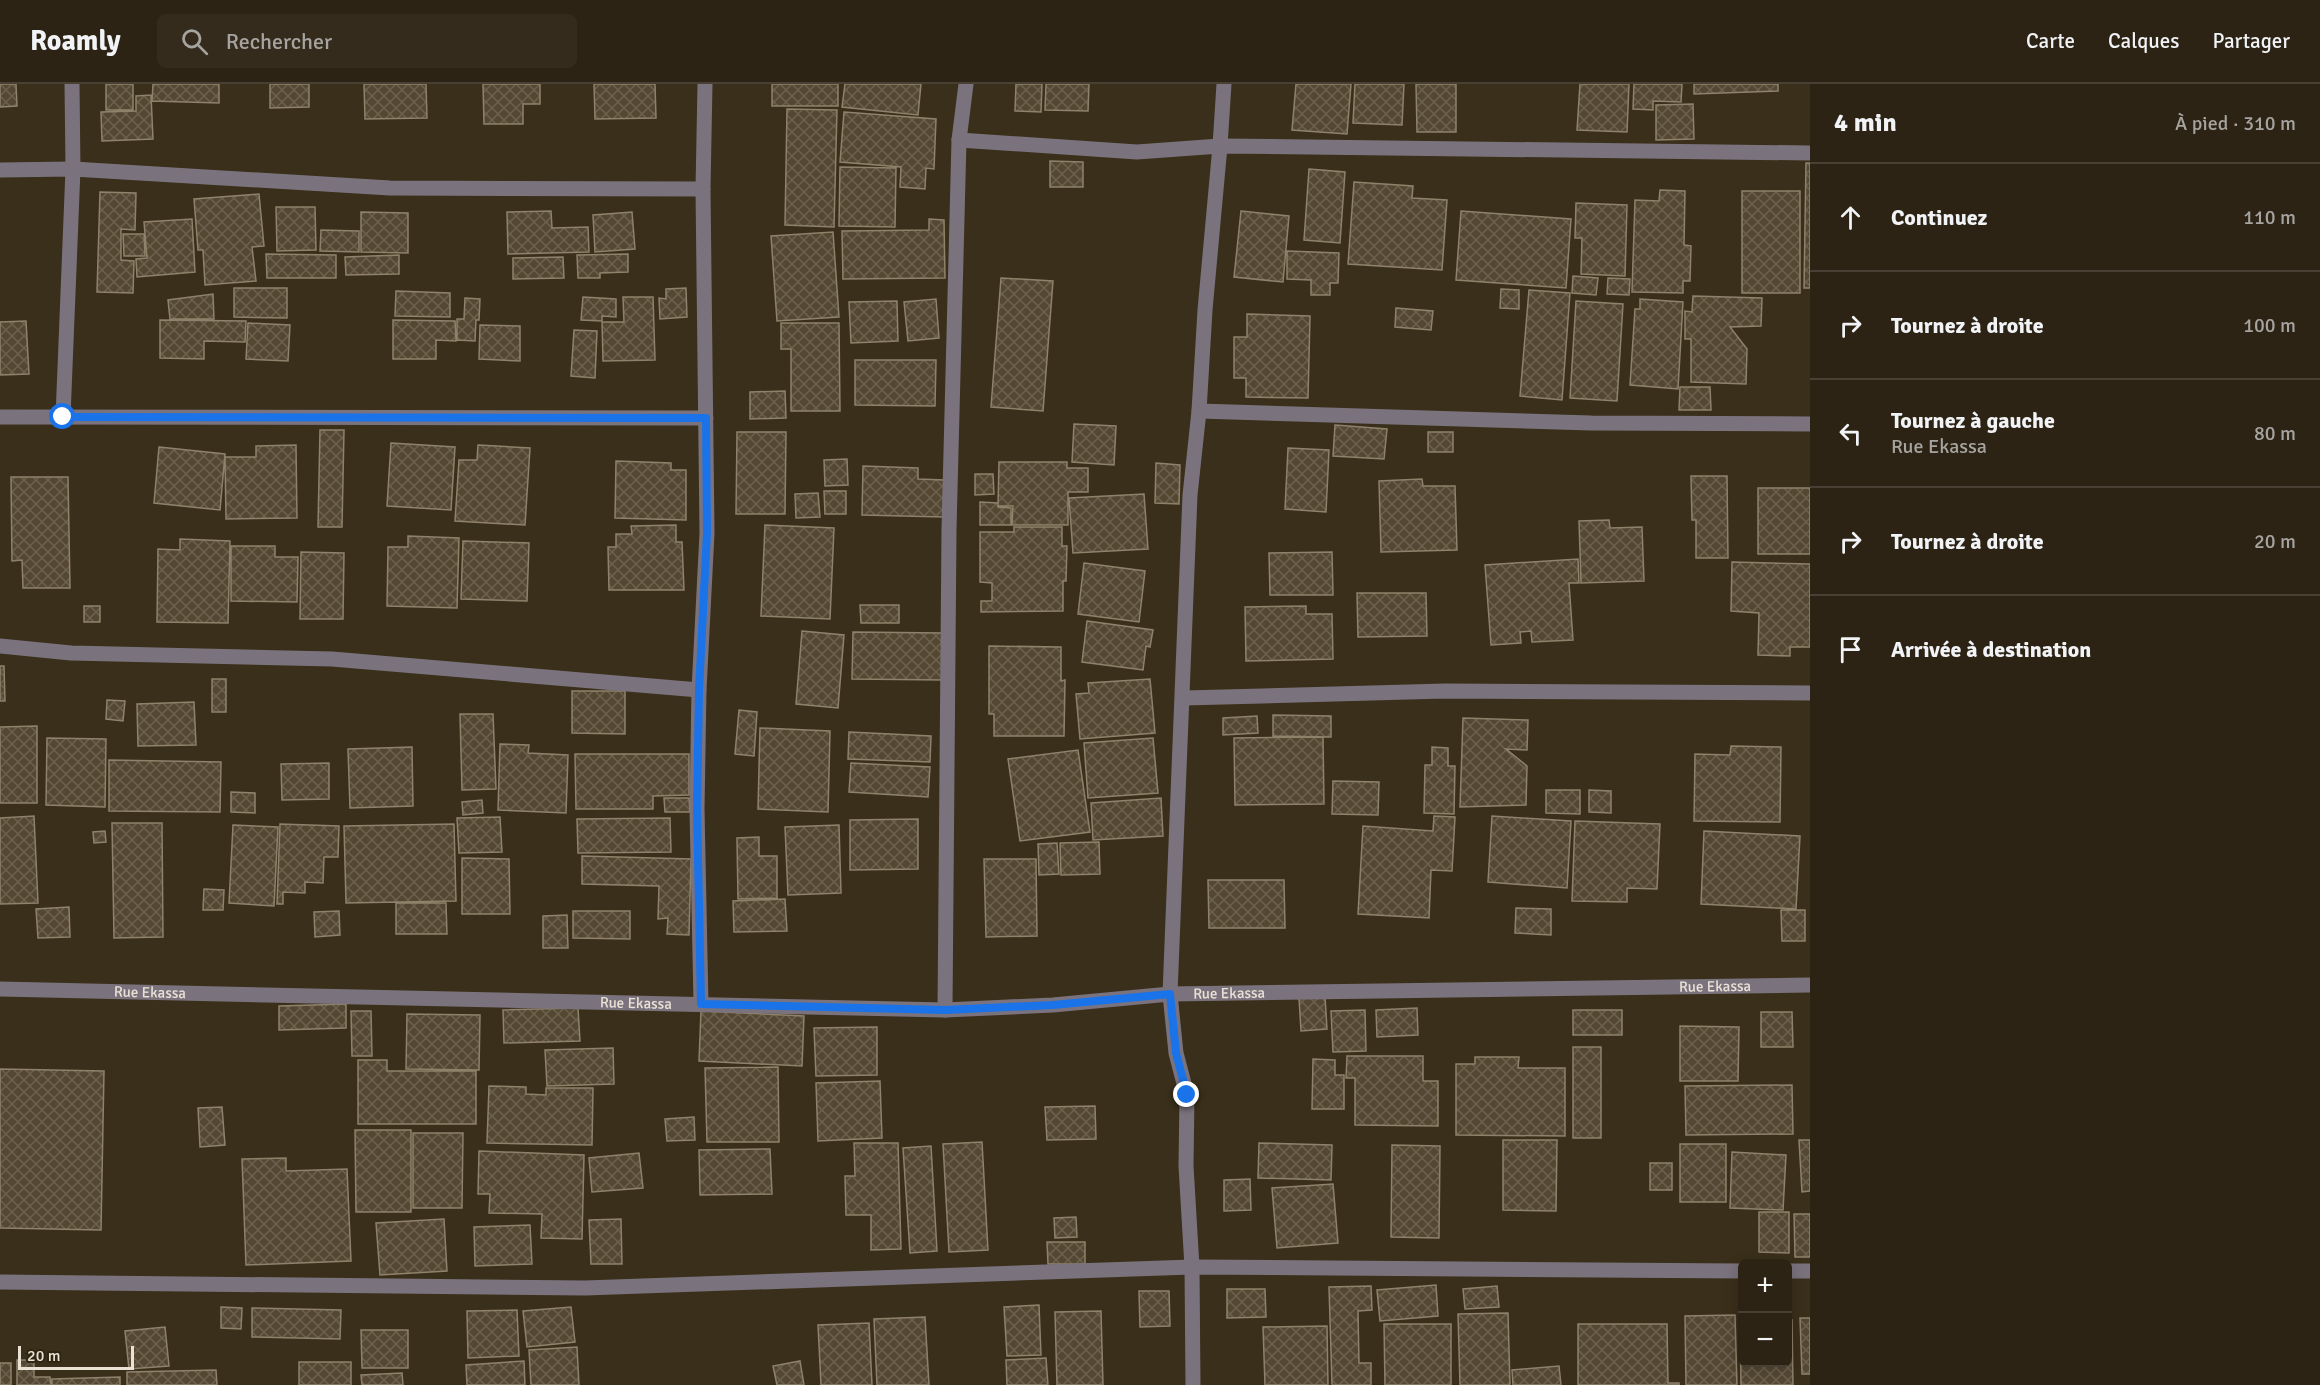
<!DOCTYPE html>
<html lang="fr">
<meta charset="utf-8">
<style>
body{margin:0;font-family:Signika,sans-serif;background:#342b1d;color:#f1f3f6}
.controls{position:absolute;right:18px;bottom:18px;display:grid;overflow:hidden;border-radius:9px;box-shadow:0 3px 15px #0003}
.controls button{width:54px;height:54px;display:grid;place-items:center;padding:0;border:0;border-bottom:2px solid #484034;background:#2c2314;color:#f1f3f6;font:30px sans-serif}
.scale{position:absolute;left:18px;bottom:15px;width:116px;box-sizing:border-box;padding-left:6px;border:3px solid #e9e2d5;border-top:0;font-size:16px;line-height:21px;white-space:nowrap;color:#e9e2d5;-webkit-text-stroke:4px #302510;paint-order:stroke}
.stop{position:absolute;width:18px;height:18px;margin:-14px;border:4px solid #1a73e8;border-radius:50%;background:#fff}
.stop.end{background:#1a73e8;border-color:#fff;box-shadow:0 2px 6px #0008}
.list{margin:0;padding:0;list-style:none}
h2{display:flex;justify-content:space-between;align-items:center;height:78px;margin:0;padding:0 24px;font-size:26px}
h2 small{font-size:20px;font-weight:400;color:#a6a4a0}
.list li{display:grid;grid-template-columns:39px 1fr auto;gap:18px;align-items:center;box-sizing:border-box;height:108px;padding:0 24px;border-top:2px solid #484034}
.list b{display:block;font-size:22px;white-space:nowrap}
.list p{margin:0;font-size:20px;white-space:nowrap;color:#a6a4a0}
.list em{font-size:20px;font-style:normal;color:#a6a4a0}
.icon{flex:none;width:33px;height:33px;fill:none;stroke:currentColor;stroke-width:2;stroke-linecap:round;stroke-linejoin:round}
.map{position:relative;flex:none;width:1810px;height:1301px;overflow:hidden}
header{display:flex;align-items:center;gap:36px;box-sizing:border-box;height:84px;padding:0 30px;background:#2c2314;border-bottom:2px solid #484034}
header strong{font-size:28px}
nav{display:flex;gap:33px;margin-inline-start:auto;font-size:21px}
.search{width:420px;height:54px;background:#342b1d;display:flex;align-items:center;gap:15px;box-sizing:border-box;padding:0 21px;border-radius:9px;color:#a6a4a0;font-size:22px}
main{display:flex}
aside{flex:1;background:#2c2314}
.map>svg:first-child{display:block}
.building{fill:url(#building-cross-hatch);stroke:#8f826b;stroke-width:1.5}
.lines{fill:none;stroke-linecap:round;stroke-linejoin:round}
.minor{stroke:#7a737d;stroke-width:15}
.route{stroke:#1a73e8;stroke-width:8}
.labels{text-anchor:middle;stroke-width:4.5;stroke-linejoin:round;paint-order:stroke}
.street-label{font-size:15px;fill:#e9e2d5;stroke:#302510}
</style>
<header>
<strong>Roamly</strong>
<div class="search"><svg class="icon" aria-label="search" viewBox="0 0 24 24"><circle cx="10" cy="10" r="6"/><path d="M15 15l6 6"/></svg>Rechercher</div>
<nav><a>Carte</a><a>Calques</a><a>Partager</a></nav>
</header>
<main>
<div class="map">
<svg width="1810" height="1301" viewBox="0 0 1810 1301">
<defs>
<pattern id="building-cross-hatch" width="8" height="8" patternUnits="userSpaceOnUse" patternTransform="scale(1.5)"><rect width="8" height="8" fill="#554833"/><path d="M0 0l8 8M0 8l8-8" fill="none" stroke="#6d6250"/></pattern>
</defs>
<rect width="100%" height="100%" fill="#3a2f1a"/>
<path class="building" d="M0,0H16L17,22L0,23Z
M106,0H133V26H106Z
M153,0H219V19L152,17Z
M270,0H309V23L270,24Z
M364,0H426L427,34L365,35Z
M483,0H540V20H523V40H484Z
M594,0H655L656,34L595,35Z
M772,0H838V22H772Z
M845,0H921L918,31L842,23Z
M1016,0H1042L1041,28L1015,27Z
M1046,0H1089L1088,27L1045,26Z
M1296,0H1351L1347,50L1292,46Z
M1355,0H1404L1402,41L1353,39Z
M1416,0H1456V48H1417Z
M1580,0H1629L1627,48L1577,46Z
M1634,0H1682L1681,18L1653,17V26L1633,25Z
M1694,0H1778V7L1694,10Z
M151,11L153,55L102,57L101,28L136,27V12Z
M1693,20L1694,55L1656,56V21Z
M787,25L837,26L834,143L785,141Z
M844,28L936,35L934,85L926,84L925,105L900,103L901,83L840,78Z
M1050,77L1083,78V103H1050Z
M1806,79H1810V204H1804Z
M840,83L896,84L895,143L839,142Z
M1309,85L1345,88L1340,159L1304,156Z
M1354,98L1413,102L1412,114L1447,116L1442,186L1348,180Z
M1660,106L1685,107L1684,161L1691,162L1690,197H1683V209L1632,208L1635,116L1659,117Z
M1742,107H1800V209H1742Z
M100,108L136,109L135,146L121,145V176L134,177L133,209L97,208Z
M259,110L264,162L252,163L256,197L205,201L203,166H198L194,115Z
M1576,119L1627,121L1625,192L1581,190L1582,154H1575Z
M276,123H315L316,166L277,167Z
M551,127L552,144L588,143L589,168L508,170L507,128Z
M1241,127L1289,132L1283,198L1234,193Z
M1461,127L1571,135L1566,204L1456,196Z
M361,128L408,129V169L361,168Z
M632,128L635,165L595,168L593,131Z
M192,135L195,188L137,193L136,175L147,174L144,138Z
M929,135L944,136L945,194L843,195L842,147L929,146Z
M321,146L359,147V168L320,167Z
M833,148L839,233L777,237L771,152Z
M123,150H144L145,172H124Z
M1287,167L1339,169L1338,199H1330V211H1311V196L1287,195Z
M266,170L336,171V194H267Z
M628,170V188L600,189V194H578L577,171Z
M399,171V190L346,191L345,173Z
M563,173L564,194L513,195V174Z
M1573,192L1598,194L1596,211L1572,209Z
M1001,194L1053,197L1043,327L991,323Z
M1608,194L1630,195L1629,211L1607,210Z
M234,204H287V234L234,233Z
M686,204L687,233L660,235L659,214L666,215V205Z
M1501,205L1519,206V225L1500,224Z
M1529,206L1570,209L1562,316L1520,312Z
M396,207L450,209V233L395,232Z
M213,210L214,235H170L168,216Z
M1693,212L1762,214L1761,242L1730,243L1747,265L1746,300L1691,298V255H1685V227L1692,228Z
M583,213L616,215V233L602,232V237L581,236Z
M623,213H653L655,276L603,277L602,238H624Z
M465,214L480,215L479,236H476L475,257L457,256V235H464Z
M936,215L939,254L908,257L904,218Z
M1640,215L1683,218L1678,305L1630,301L1635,225H1640Z
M897,217L898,257L851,259L849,218Z
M1576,217L1623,220L1617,317L1570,314Z
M1396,224L1433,227L1431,246L1395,243Z
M1247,230L1310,232L1308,314L1246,313V294H1234V253H1247Z
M160,236L246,237L245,258L204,257V275L160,274Z
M393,236L455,237L456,257L436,256V275H393Z
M26,237L29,290L0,291V238Z
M248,239L290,241L288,277L246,275Z
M781,239H839L840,327H791V265H781Z
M480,241L520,242V277L479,275Z
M574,246L597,247L595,294L571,292Z
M855,276H936L935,322L855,321Z
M1680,303H1710L1711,326H1679Z
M785,307L786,334L750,335V308Z
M1074,340L1116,342L1114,381L1072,378Z
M1335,341L1387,345L1384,375L1333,372Z
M320,346H344L342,443H318Z
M737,348H786L785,430H736Z
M1428,348H1453V368H1428Z
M391,359L455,363L451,426L387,422Z
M296,361L297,434L226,435L225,373H256V362Z
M478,361L530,364L525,441L455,437L459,376H477Z
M159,363L225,370L220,426L154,419Z
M1288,364L1329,366L1326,428L1285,425Z
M847,375L848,401L825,402L824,376Z
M616,377L671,379V386H686V436L615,434Z
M999,378H1067V384H1088V408H1068V441H1012L1013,422H998Z
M1156,379L1180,381L1179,420L1155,419Z
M863,382L918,384V395L944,396L943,433L862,431Z
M975,390H993L994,410L975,411Z
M1691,392H1727L1728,474H1696V436H1692Z
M11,393H68L70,504H23L22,476L12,477Z
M1422,395L1423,402H1455L1457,466L1381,468L1379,397Z
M1758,404H1810V470H1758Z
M824,407H846V430H825Z
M818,409L820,433L796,434L795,410Z
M1144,410L1148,465L1073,469L1069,414Z
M980,418L998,419V423L1011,424V441H980Z
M1609,436L1610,444L1642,443L1644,497L1581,499L1579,437Z
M676,441V458H682L684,506H609L608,463H616V450H632L631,442Z
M765,441L834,444L830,535L761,532Z
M1014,443H1062V462H1067L1066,497H1063V527L981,528V517H992V499L980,498V448H1014Z
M408,452L459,454L457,524L387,522L388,463H408Z
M180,455L230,457L228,539L157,538L158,465L180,466Z
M463,457L529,459L527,517L461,515Z
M231,462H275V473H298L297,518L231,517Z
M301,468L344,469L343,535H300Z
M1332,468L1333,511H1270L1269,469Z
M1578,475L1579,499H1569L1573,556L1532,558L1531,547L1520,548L1521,559L1491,561L1485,481Z
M1732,478L1810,480V563H1790V572L1758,571L1759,529L1731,527Z
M1084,479L1145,487L1139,538L1078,530Z
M1357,509H1426L1427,552L1358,553Z
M860,521H899V539H861Z
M84,522H100V538H84Z
M1306,522V530H1332L1333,575L1246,577L1245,523Z
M1087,537L1153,546L1150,563L1146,562L1143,586L1082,578Z
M802,547L844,551L838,624L796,620Z
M853,548L944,549L943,596L852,595Z
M989,562L1061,563V597L1065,596L1064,652H994V630H989Z
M0,582H4L5,617H0Z
M212,595H226V628H212Z
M1150,595L1155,649L1080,655L1076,610L1089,609L1088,599Z
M572,607H625V650L572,649Z
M107,616L125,617L123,637L106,635Z
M194,618L196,661L138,662L137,620Z
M739,626L757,628L754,672L735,670Z
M460,630H493L496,705L462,706Z
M1273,631L1331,632V653L1273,652Z
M1257,632L1258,649L1223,651V634Z
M1463,634L1528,636L1527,666L1506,665L1527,682L1526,721L1460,723Z
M37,642V719H0V643Z
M760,644L830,647L828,728L758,725Z
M849,648L931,652L930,678L848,675Z
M1323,653L1324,720L1235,721L1234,654Z
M47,654L106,655L105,723L46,721Z
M1153,654L1158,709L1088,714L1084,659Z
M500,660L529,661L528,669L568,671L566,729L498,726Z
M1731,662L1781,663L1780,738L1694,737L1695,670L1730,671Z
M412,663L413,722L350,724L348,665Z
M1432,663L1448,664V682H1455L1454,730L1424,729L1425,681H1432Z
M1078,666L1090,748L1020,757L1008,675Z
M575,670H689V711L653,712V725H576Z
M109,676L221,678L220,728L109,727Z
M329,679V715L282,716L281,680Z
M851,679L930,683L928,713L849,708Z
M1333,697L1379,698L1378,731L1332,730Z
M1546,706H1580V730L1546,729Z
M1589,706L1611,707V729L1589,728Z
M231,708L255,709V729L231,728Z
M664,714H689L690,728H665Z
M1161,714L1163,752L1093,756L1091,719Z
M482,716L483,729L463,731L462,718Z
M34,732L38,819L0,820V734Z
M1434,732L1455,733L1452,787L1431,786L1429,834L1358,830L1363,742L1433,747Z
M1492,732L1571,737L1567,804L1488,798Z
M500,733L502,768L459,769L457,734Z
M670,734L671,768L578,769L577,735Z
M918,735V785L850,786V736Z
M1575,737L1660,740L1657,805L1627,804V818L1572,817Z
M112,739H162L163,853L114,854Z
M280,740L339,742L338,773H324L323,799L305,798V809L283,808V820H277Z
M454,740L456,817L346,819L344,742Z
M233,741L278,743L274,822L229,819Z
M839,741L841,809L788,811L785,743Z
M105,747L106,758L94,759L93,748Z
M1704,747L1800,752L1796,825L1701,820Z
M759,753V772H777V814L738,815L737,754Z
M1099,758L1100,790L1061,791L1060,759Z
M1057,759L1059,790L1039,791L1038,760Z
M582,772L691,775L689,851L667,850L668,834L658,835L659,802L582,800Z
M462,774L509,775L510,830H462Z
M984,775H1036L1037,852L986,853Z
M1208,796H1284L1285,844H1209Z
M204,805L224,806L223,826H203Z
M785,815L787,847L734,848L733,817Z
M396,819H446L447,850H396Z
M69,823L70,853L38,854L36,825Z
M1516,824L1551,825V851L1515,849Z
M1781,826H1805V857H1782Z
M339,827L340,851L315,853L314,828Z
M573,827H630V855L573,854Z
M567,831L568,864H543V832Z
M1325,912L1327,945L1301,947L1299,914Z
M346,920V944L279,946V922Z
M578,924L580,957L504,959L503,926Z
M1417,924L1418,951L1377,953L1376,926Z
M1365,926L1366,967L1333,968L1331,927Z
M1573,926H1622V951H1573Z
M351,927H371L372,972H352Z
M701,927L804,932L802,982L699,977Z
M1761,928H1792L1793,963H1761Z
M407,930L480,931L479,986L406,985Z
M1680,942L1739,943L1738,997H1680Z
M877,943V991L816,992L814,944Z
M1573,963H1601V1054H1573Z
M613,964L614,1000L547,1002L545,966Z
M1347,972H1423V997H1438V1042L1355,1041V994H1346Z
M1475,973H1519L1518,984H1565V1052L1456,1051V980H1475Z
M1313,975L1335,976V991H1344V1025H1312Z
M358,976H387V987H476V1040H358Z
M778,983L779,1058H707L705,984Z
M0,985L104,987L101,1146L0,1144Z
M880,997L882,1054L818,1057L816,999Z
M1792,1001L1793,1050L1686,1051L1685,1002Z
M489,1002L526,1003V1010L546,1011V1004H593L592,1061L487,1059Z
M1095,1022L1096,1055L1047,1056L1045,1023Z
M222,1023L225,1061L200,1063L198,1024Z
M694,1033L695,1056L667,1057L665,1035Z
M355,1046H411V1128H356Z
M413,1049H463L462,1124H413Z
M1503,1056H1557L1556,1127L1503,1126Z
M1799,1056H1810V1107L1802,1108Z
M982,1058L988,1166L949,1168L943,1060Z
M854,1059H898L901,1165L871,1166V1131H846L845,1092H855Z
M1259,1059L1332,1061L1331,1096L1258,1094Z
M1680,1060H1726V1118H1680Z
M1392,1061L1440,1062L1439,1154L1391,1153Z
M931,1062L937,1167L910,1169L903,1064Z
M770,1065L772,1110L700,1111L699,1066Z
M479,1067L584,1071L582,1155L541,1154L542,1130L489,1129L490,1110H478Z
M1732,1068L1786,1071L1783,1126L1730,1124Z
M639,1069L643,1104L592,1108L589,1074Z
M286,1074V1087L347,1085L351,1177L246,1181L242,1075Z
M1650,1079H1672V1106H1650Z
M1250,1095L1251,1126L1224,1127V1096Z
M1333,1100L1338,1159L1277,1164L1272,1104Z
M1759,1128H1789V1169L1759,1168Z
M1794,1130H1810V1173H1795Z
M1076,1133L1077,1153L1055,1154L1054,1134Z
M444,1135L447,1187L380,1191L376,1139Z
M621,1135L622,1180H591L589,1136Z
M530,1141L532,1180L475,1182L474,1143Z
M1047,1158H1085V1180H1048Z
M1436,1201L1438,1232L1380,1237L1377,1206Z
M1371,1202L1372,1226L1358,1227L1359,1279H1371V1301H1332L1329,1203Z
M1497,1202L1499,1223L1465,1225L1463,1205Z
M1227,1205H1265L1266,1233L1227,1234Z
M1139,1207H1169L1170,1242L1140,1243Z
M1039,1221L1041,1271L1007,1272L1004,1223Z
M221,1223L242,1224L241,1245L221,1244Z
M571,1223L575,1258L527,1263L523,1227Z
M252,1224L341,1226L340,1255L252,1253Z
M517,1226L519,1272L468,1274L467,1227Z
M1101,1227L1103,1301H1057L1055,1228Z
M1508,1229L1510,1301H1460L1458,1230Z
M1735,1231L1737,1301H1686L1685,1232Z
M925,1233L929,1301H877L874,1235Z
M1800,1234H1810V1290H1802Z
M1788,1236H1792L1793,1301H1741L1740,1237H1742V1278H1788Z
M869,1239L872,1301H821L818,1241Z
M1384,1240H1451V1301H1385Z
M1578,1240H1667L1668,1299H1679V1301H1578Z
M1327,1242L1328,1301H1265L1263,1243Z
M165,1243L169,1282L129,1285L125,1247Z
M361,1246H408V1284H362Z
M577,1263L579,1301H531L529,1266Z
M1046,1274L1048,1301H1007L1006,1276Z
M17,1276H34V1293H50L51,1301H17Z
M524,1277L525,1301H467L466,1281Z
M800,1277L804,1301H777L773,1282Z
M299,1278H351V1301H299Z
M0,1279H11V1301H0Z
M1559,1282L1561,1301H1513L1512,1286Z
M216,1286L217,1301H127V1288Z
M402,1289L403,1301H362L361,1291Z
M120,1293V1301H52V1295Z"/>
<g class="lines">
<g class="minor">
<path d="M959,56L1137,68L1220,62L1810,69"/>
<path d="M0,86L73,85L390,104L703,105"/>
<path d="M1199,327L1591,339L1810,340"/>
<path d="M0,333L706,334"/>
<path d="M63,333L73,85L72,0"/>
<path d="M0,562L71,569L332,575L699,606"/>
<path d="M1184,614L1445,607L1810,609"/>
<path id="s1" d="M0,905L945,926L1053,921L1170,910L1810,901"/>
<path d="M701,920L697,725L699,606L707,449L703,105L705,0"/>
<path d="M945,926L949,446L959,56L966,0"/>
<path d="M1788,1187H1810"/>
<path d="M0,1198L585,1204L1192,1183L1742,1187"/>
<path d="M1193,1301L1192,1183L1186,1082L1187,1011L1176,969L1170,910L1190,411L1199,327L1205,226L1220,62L1224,0"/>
</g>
</g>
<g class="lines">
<path class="route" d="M63,333L706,334L707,449L699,606L697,725L701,920L945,926L1053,921L1170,910L1176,969L1187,1011"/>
</g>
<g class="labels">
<g class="street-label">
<text dy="5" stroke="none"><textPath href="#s1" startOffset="1716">Rue Ekassa</textPath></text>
<text dy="5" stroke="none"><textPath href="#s1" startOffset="150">Rue Ekassa</textPath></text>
<text dy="5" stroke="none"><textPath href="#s1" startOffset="1230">Rue Ekassa</textPath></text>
<text dy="5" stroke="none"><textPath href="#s1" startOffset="636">Rue Ekassa</textPath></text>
</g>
</g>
</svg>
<div class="controls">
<button>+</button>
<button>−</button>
</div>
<div class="scale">20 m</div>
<div class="stop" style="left:63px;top:333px"></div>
<div class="stop end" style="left:1187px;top:1011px"></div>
</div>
<aside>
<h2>4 min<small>À pied · 310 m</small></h2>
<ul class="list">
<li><svg class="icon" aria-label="ahead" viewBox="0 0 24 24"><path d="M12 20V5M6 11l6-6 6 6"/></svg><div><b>Continuez</b></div><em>110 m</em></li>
<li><svg class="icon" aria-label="right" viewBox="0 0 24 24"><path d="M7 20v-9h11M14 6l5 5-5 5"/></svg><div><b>Tournez à droite</b></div><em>100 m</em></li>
<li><svg class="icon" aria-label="left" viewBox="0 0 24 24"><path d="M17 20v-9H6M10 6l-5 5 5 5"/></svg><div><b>Tournez à gauche</b><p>Rue Ekassa</p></div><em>80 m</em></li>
<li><svg class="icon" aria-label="right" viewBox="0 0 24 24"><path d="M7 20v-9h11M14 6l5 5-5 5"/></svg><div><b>Tournez à droite</b></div><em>20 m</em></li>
<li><svg class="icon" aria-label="arrive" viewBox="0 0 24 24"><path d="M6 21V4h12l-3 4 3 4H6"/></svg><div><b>Arrivée à destination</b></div></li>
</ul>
</aside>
</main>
